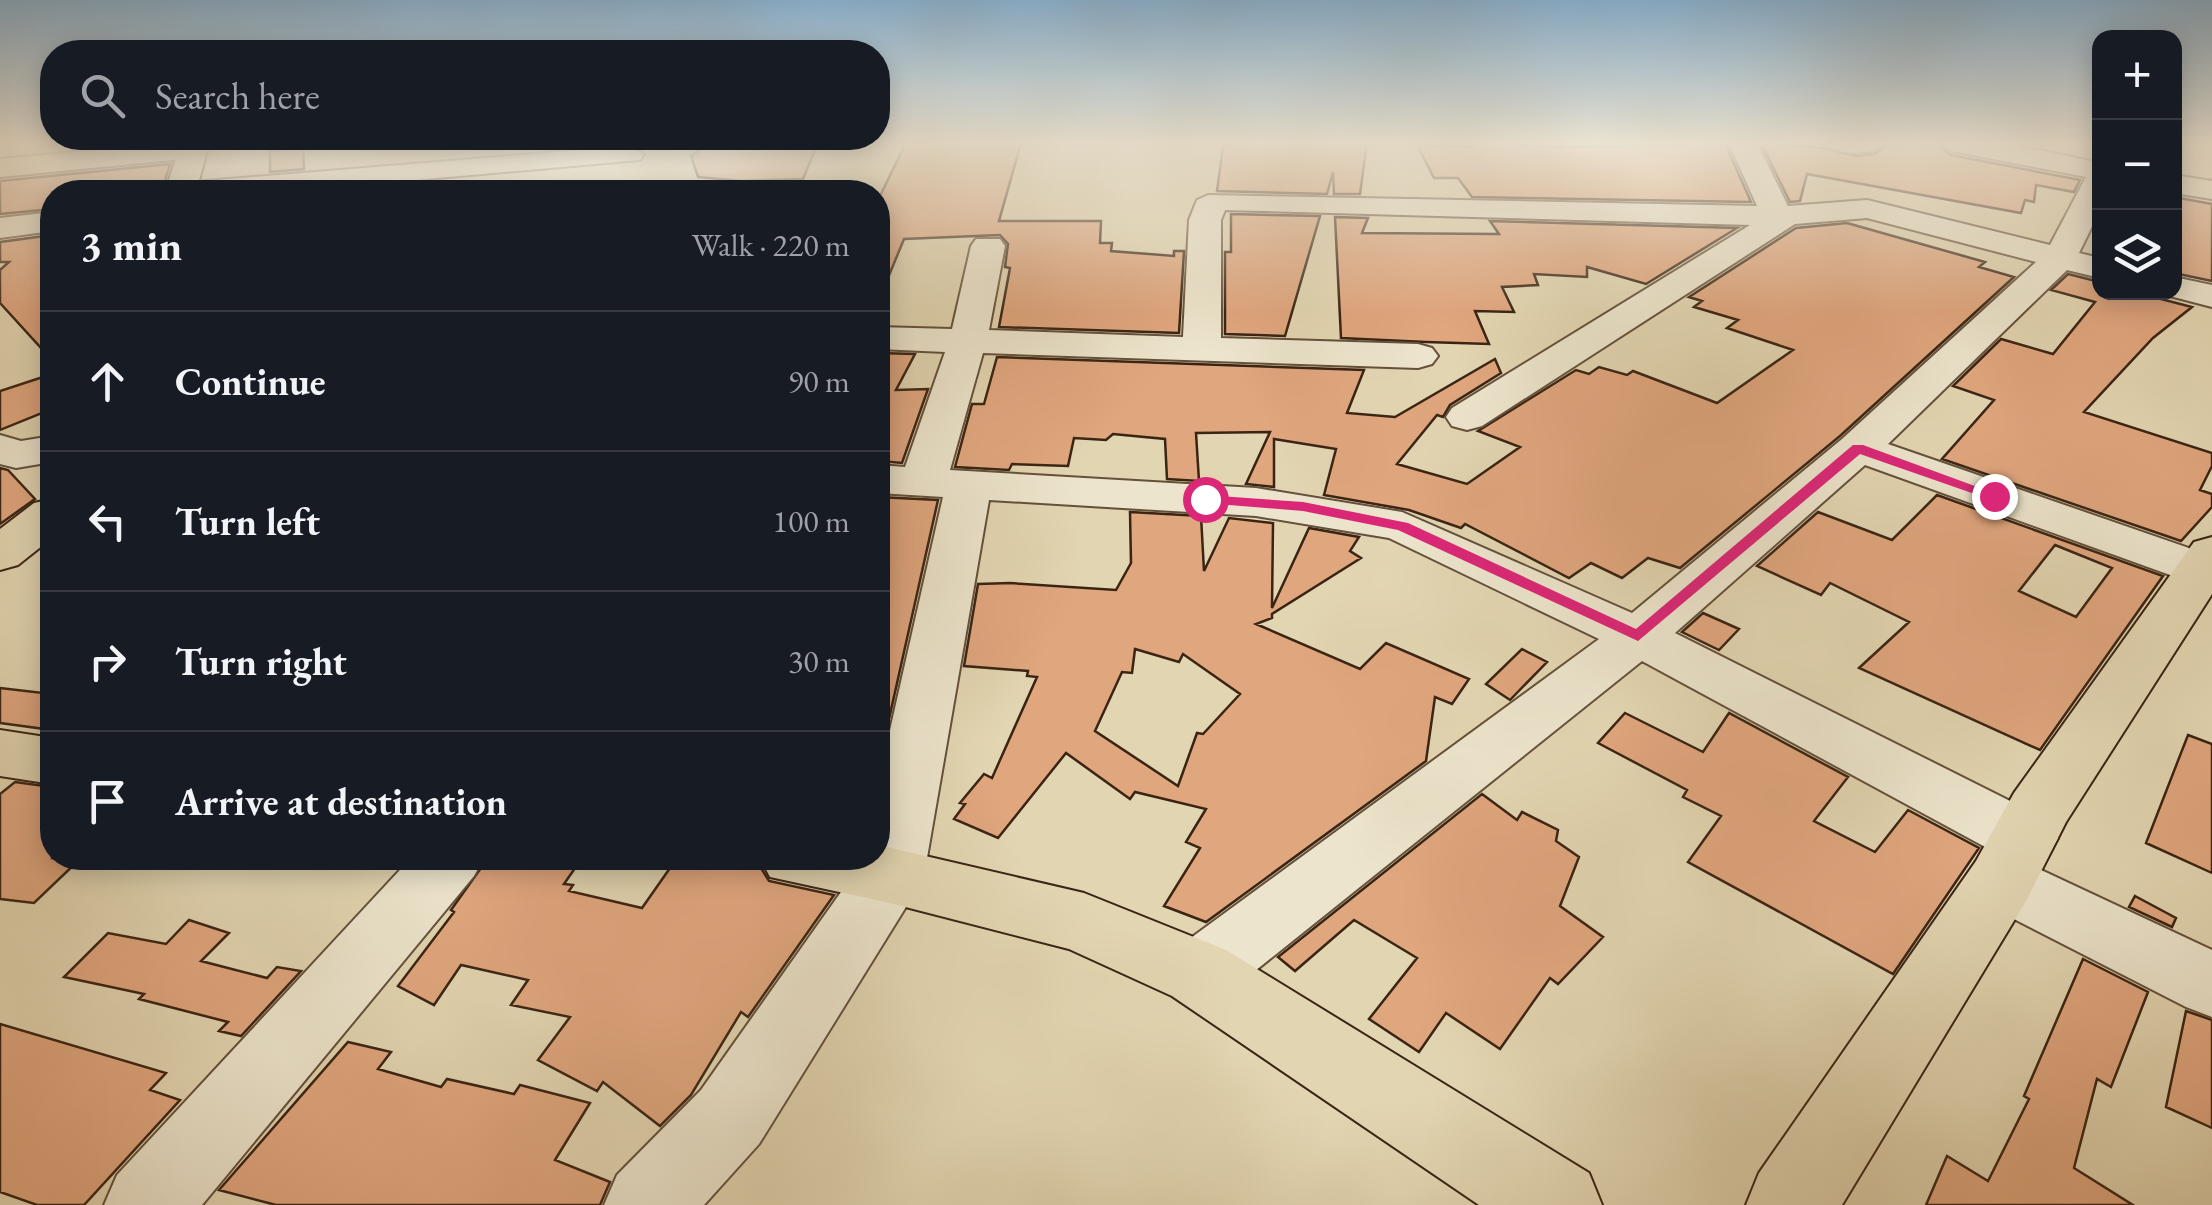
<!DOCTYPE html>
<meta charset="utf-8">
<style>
body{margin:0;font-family:"EB Garamond",serif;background:#20242c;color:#f1f3f6}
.controls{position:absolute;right:30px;top:30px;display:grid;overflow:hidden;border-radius:20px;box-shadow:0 5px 25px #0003}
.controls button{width:90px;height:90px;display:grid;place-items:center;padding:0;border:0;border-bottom:2px solid #363941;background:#171b24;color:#f1f3f6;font:50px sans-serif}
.stop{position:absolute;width:30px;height:30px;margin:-22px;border:8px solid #db2777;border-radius:50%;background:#fff}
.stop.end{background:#db2777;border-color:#fff;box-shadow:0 2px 10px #0008}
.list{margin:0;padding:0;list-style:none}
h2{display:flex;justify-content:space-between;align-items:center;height:130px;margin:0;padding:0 40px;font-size:42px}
h2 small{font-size:32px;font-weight:400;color:#9ea1a6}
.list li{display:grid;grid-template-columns:65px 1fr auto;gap:30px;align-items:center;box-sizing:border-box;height:140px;padding:0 40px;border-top:2px solid #363941}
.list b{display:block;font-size:38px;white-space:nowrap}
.list em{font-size:32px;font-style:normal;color:#9ea1a6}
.icon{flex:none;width:55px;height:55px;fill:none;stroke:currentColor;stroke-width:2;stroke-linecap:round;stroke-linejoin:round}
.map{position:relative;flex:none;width:2212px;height:1205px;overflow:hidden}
.search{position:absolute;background:#171b24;box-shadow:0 5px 25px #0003;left:40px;top:40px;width:850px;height:110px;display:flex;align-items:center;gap:25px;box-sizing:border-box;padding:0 35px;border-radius:40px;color:#9ea1a6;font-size:38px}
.panel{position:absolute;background:#171b24;box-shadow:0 5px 25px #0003;left:40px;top:180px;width:850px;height:690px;border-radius:40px}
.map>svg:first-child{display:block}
.building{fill:#e0a67e;stroke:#3a2414;stroke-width:2.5;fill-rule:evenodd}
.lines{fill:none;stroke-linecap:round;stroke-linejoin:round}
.minor-casing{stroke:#64503b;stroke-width:4}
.major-casing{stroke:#3a2414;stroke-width:4}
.minor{fill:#ece4cc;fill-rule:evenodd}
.major{fill:#e2d5b1;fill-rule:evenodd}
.route{fill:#db2777}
</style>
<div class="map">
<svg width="2212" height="1205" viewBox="0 0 2212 1205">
<rect width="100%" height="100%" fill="#e2d5b1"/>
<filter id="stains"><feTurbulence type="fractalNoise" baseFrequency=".002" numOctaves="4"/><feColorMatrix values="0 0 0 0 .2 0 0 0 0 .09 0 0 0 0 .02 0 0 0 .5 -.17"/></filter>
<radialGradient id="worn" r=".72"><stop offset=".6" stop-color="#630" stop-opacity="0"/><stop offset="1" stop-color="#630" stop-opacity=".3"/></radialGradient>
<path class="building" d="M709,143H818L803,179L741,181L698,177L691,156Z
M906,143H1021L999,221H1101L1100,243H1112L1111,251L1174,256V251H1184L1179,333L999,327L1010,268L1005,267L1008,244L1000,235L904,239L878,302V200Z
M1238,143H1367L1360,194H1334L1333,172L1327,194L1217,191L1223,146Z
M1472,143L1570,147L1725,143L1751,202L1472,197L1458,178H1434L1417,145L1473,147Z
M1761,143L1825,148L1855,156L1874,154L1890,143H1935L1951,155L2080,180L2074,192L2036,185L2034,202L2025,200L2021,213L1807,174L1800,201L1790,202Z
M303,148L304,169L270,172V151Z
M170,164L163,187L131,192H52V209L0,214V181Z
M2174,197L2212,204V281L2174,273Z
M1231,214L1320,216L1285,336L1225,334V252H1231Z
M1335,217L1368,218L1362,233L1499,234L1490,221L1737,228L1646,284L1587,267V277L1534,274L1538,285L1502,287L1514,312L1475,311L1489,344L1426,342L1341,338Z
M1847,223L1985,262L1979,267L2014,277L1840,436L1680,568L1648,558L1622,578L1591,563L1569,578L1465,524L1461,528L1409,510L1324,495L1336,449L1274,439V487L1246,484L1270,432L1196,433L1199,481L1167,479L1165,439L1113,434L1106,440L1074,438L1068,466L1012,464L1009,470L955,467L972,404H984L997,357L1364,370L1347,413L1395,417L1495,359L1501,373L1450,405L1443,417L1437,415L1397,464L1467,484L1520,447L1478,431L1576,370L1589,374L1599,367L1627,375L1633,371L1717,403L1793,350L1727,328L1738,320L1694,307L1702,301L1689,297L1796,228Z
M52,235V360L0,303V270L9,262H0V242Z
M2068,274L2100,282V296L2102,292H2134L2192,307L2153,338L2084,412L2212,453V466L2200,490L2212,494V507L2181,541L1942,459L1994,400L1953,386L2001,339L2053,354L2095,302L2051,290Z
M878,353L915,354L896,390L928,389L902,463L880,461L887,445H878Z
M52,374V409L0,430V391Z
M0,468L8,470L35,499L0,524Z
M1937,495L2163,576L2040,750L1859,668L1909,622L1830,583L1821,595L1757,566L1818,512L1892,540ZM2055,545L2112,568L2076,617L2019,591Z
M878,497L938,500L878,768Z
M1130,512L1201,516L1204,571L1229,518L1273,523L1272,608L1309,528L1359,537L1350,551L1361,558L1272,614V618L1256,624L1360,669L1386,643L1469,679L1452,704L1435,697L1426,761L1206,922L1164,906L1200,848L1186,842L1206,809L1135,792L1130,799L1066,753L998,838L954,819L965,804L960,803L984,774L992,778L1037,677L1027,676L1028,671L964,666L978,584L1010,583L1116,590L1131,563ZM1135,649L1179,662L1183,654L1240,694L1203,734L1197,733L1178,786L1095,731L1122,672L1132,673Z
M1703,613L1739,629L1719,650L1682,632Z
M1522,649L1547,662L1510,700L1486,684Z
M0,688L52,694V730L0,723Z
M1625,713L1703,752L1729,713L1848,777L1814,821L1875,852L1908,810L1979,848L1893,974L1688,862L1721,816L1683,797L1687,790L1598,743Z
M2188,735L2212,744V873L2146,843Z
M15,782L52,787V858L79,860L34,903L0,899V794Z
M1482,794L1517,820L1522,812L1558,830L1556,841L1579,857L1560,906L1603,937L1558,984L1550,978L1500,1049L1446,1013L1419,1052L1369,1019L1417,958L1354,920L1295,971L1278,957Z
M488,858H582L564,884L573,885L569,891L642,908L677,858L758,863L769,881L834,895L748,1017L741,1012L691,1095L660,1126L603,1082L597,1091L538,1060L570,1017L511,1005L528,980L461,965L434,1005L398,986L454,912L451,910Z
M2135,896L2176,918L2172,927L2129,907Z
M189,920L229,933L201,961L267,978L277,967L301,971L241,1036L219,1031L228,1022L139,999L144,994L64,977L108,933L166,944Z
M2083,959L2148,992L2111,1087L2097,1079L2074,1168L2133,1205H1926L1947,1156L1988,1181L2029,1099L2024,1096Z
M2186,1011L2212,1020V1128L2166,1107Z
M0,1024L166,1073L150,1090L180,1100L84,1205H37L0,1192Z
M348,1042L391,1052L378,1069L441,1087L447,1079L514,1094L520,1085L590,1103L555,1160L610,1182L600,1205H276L219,1190Z"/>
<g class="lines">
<defs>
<path id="minor" d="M173,143H199L206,150L192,158L0,177V159Z
M1729,143H1757L1788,206L1867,200L2050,245L2086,177L1952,151L1939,143H2006L2100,163V210L2079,253L2100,258V278L2067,270L1888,444L2212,556V582L2202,584L2184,580L1865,465L1675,633L2048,820L2058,838L2048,856L2026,863L2212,950V1017L2186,1007L1977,900L1967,881L1977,862L2000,855L1642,661L1225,995L1199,1004L1173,995L1163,973L1173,951L1599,639L1389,538L1256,516L989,500L924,875L914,894L759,1144L704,1205H604L617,1175L701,1090L858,868L860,858H878V783L943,497L878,493V465L905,467L945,352L878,349V327L952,329L971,246L976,239H1000L1005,246L989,330L1183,337L1189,220L1197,200L1208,195L1757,206ZM1225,210L1750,225L1452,408L1446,417L1452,426L1467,430L1482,426L1795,224L1867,218L2036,262L1842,439L1632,613L1402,512L1256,488L950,470L983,353L1418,368L1432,364L1438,356L1432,348L1418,344L1221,338V220Z
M1824,143H1886C1874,156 1836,156 1824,143Z
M630,146L644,154L640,160L280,192H166L170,186L181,183Z
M2174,175L2212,181V199L2174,193Z
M796,183L807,186L811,192H778L782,186Z
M52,212V231L0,238V218Z
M2174,277L2212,285V307L2162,294L2174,292Z
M0,435L21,441L52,436V462L16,468L0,464Z
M411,858H484L474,876L202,1205H104L117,1175Z"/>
<path id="major" d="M181,143H209L196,192H165Z
M52,499V538L18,565L0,570V529L34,503Z
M2212,537V594L2066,822L2026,901L1842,1205H1746L1759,1173L1976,861L2014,793L2194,542Z
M0,730L52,738V784L0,776Z
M878,845L1084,893L1226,950L1589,1173L1602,1205H1479L1172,996L1069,949L890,903L770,877L760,858H878Z"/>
</defs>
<use href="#minor" class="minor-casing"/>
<use href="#major" class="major-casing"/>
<use href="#minor" class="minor"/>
<use href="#major" class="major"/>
</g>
<linearGradient id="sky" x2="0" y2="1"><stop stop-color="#89b4d5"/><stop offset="0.46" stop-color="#f2ecdc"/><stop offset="1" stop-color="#f2ecdc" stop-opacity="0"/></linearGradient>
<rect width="2212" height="312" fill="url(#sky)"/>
<path class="route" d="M1853,445H1863L2002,496L1989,499L1860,454L1638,641L1398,530L1303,511L1205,503L1198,499L1205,495L1303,502L1408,523L1636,629Z"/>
<rect width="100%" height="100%" filter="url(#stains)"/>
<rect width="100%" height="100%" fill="url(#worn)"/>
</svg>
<div class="controls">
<button>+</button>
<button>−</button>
<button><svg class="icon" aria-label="layers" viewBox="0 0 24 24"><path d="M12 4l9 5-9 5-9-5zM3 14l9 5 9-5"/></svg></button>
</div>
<div class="stop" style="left:1205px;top:499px"></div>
<div class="stop end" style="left:1994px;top:496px"></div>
<div class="search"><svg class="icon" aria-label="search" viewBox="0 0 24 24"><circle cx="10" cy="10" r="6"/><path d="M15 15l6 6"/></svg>Search here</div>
<section class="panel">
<h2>3 min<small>Walk · 220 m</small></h2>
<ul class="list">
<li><svg class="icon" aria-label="ahead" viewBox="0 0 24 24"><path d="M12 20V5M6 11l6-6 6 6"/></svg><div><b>Continue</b></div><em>90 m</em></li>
<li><svg class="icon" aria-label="left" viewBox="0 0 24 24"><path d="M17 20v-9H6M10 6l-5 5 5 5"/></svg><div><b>Turn left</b></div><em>100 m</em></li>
<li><svg class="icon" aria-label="right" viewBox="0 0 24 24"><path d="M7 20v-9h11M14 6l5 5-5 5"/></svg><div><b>Turn right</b></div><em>30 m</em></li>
<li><svg class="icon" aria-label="arrive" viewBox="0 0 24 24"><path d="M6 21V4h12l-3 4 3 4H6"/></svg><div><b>Arrive at destination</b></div></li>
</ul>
</section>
</div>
